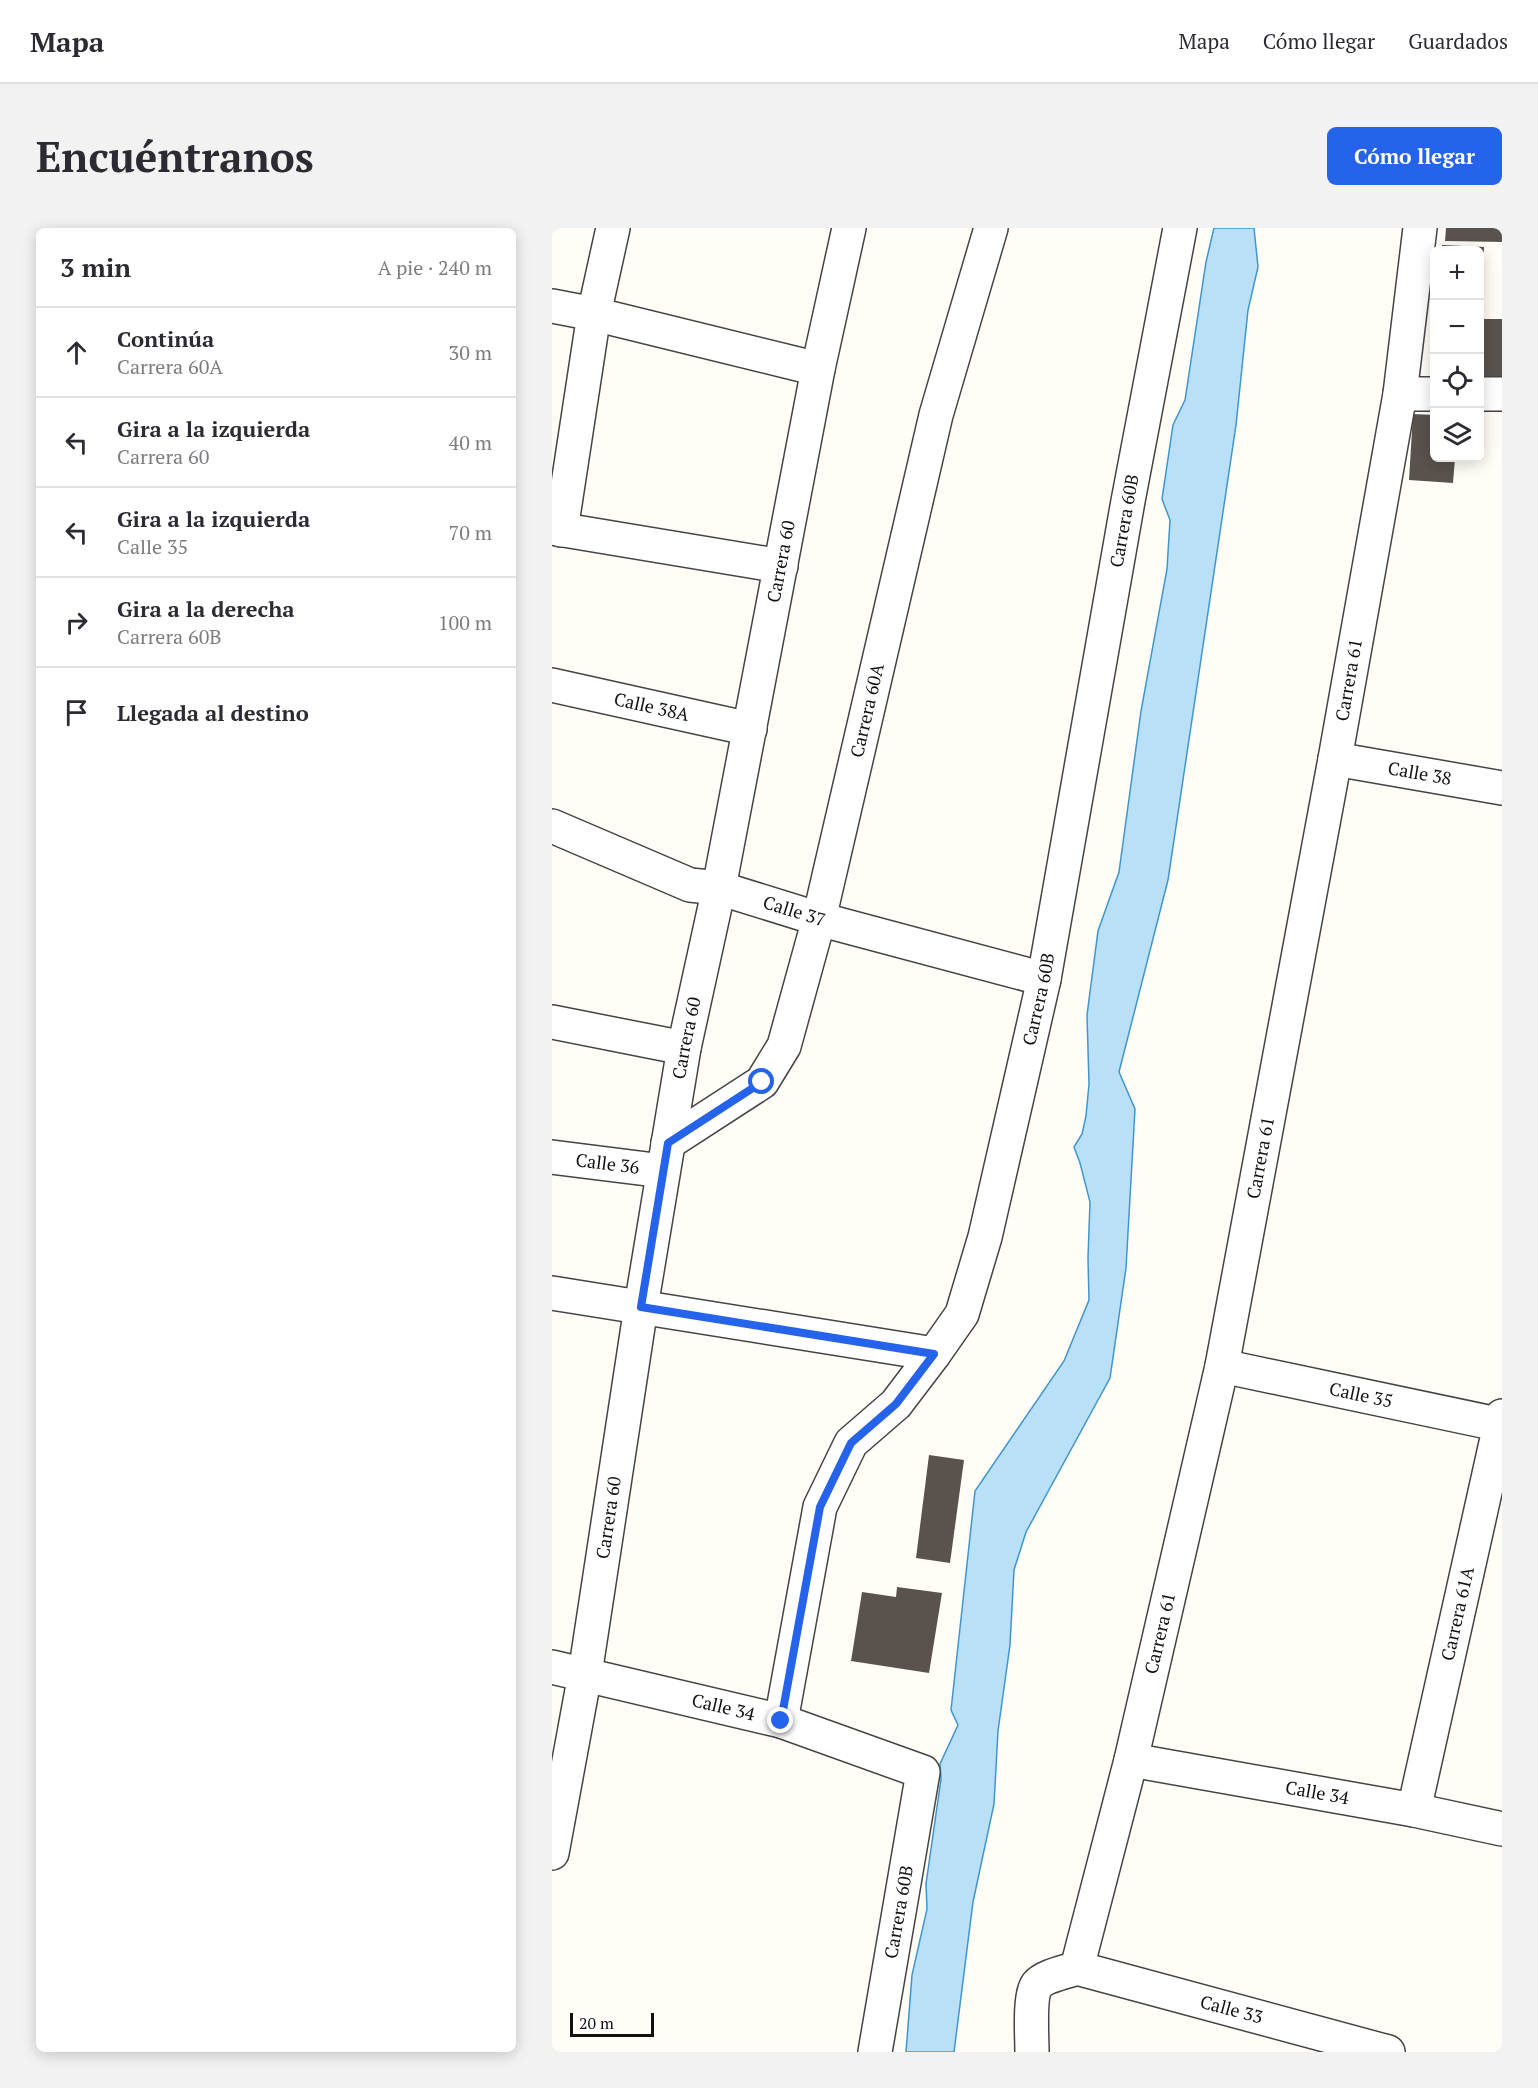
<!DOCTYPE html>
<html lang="es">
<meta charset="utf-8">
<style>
body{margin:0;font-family:"PT Serif",serif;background:#f2f2f3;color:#2b2b33}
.controls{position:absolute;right:18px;top:18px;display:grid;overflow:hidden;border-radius:9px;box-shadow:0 3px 15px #0003}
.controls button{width:54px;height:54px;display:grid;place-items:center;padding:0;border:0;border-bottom:2px solid #e1e1e2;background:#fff;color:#2b2b33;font:30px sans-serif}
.scale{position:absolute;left:18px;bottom:15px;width:84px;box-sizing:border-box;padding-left:6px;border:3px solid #111;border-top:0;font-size:16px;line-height:21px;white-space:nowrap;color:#111;-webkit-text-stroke:4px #fff;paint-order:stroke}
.stop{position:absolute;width:18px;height:18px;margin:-14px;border:4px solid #2563eb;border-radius:50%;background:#fff}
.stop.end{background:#2563eb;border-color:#fff;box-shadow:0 2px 6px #0008}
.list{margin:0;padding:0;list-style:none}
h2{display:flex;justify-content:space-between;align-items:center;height:78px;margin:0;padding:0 24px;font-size:26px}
h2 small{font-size:20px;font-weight:400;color:#7c7c81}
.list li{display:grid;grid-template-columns:39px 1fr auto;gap:18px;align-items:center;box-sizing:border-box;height:90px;padding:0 24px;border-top:2px solid #e1e1e2}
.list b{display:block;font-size:22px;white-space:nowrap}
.list p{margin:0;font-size:20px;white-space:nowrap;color:#7c7c81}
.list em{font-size:20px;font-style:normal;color:#7c7c81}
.icon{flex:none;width:33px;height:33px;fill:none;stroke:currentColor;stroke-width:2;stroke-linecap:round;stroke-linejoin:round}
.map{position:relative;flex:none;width:950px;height:1824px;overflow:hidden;border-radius:9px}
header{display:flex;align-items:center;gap:36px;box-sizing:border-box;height:84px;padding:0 30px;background:#fff;border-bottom:2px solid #e1e1e2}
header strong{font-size:28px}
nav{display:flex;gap:33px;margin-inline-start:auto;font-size:21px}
.intro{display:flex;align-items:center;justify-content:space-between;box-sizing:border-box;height:144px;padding:0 36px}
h1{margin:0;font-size:42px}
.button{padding:15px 27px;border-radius:9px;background:#2563eb;color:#fff;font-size:21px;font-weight:700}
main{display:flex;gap:36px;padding:0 36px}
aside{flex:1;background:#fff;border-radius:9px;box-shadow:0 3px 15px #0003}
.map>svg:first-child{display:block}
.water{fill:#b9e0f7;stroke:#3f96cf;stroke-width:1.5}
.building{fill:#5a524d}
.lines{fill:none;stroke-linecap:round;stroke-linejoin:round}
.minor-casing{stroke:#444;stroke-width:36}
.minor{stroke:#fff;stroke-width:33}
.route{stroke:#2563eb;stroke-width:8}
.labels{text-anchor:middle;stroke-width:6;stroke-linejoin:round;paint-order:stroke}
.street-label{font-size:18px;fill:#111;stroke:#fff}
</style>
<header>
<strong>Mapa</strong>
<nav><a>Mapa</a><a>Cómo llegar</a><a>Guardados</a></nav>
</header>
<div class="intro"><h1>Encuéntranos</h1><a class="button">Cómo llegar</a></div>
<main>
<aside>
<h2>3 min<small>A pie · 240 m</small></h2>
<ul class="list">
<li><svg class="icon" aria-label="ahead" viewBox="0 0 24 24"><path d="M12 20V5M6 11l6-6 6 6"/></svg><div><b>Continúa</b><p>Carrera 60A</p></div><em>30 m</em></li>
<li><svg class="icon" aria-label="left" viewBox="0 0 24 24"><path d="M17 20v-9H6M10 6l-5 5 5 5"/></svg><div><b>Gira a la izquierda</b><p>Carrera 60</p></div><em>40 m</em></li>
<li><svg class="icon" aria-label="left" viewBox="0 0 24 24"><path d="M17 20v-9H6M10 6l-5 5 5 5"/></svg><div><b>Gira a la izquierda</b><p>Calle 35</p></div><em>70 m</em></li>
<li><svg class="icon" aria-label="right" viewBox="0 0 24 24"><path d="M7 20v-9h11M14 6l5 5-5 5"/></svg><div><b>Gira a la derecha</b><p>Carrera 60B</p></div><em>100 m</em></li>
<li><svg class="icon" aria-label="arrive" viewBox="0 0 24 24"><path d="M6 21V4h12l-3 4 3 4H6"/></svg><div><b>Llegada al destino</b></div></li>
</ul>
</aside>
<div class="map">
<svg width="950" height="1824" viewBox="0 0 950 1824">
<rect width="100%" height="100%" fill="#fffdf5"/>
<path class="water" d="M662,0H702L706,39L696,82L684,197L616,652L567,844L583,881L574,1040L558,1150L474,1304L462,1342L458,1417L446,1503L442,1576L421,1674L402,1824H354L360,1747L375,1681L374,1656L389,1551L388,1536L406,1497L399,1482L423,1263L512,1133L537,1072L536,1030L538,974L528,935L522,919L530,906L534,888L537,856L535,787L546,703L567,644L589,483L615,341L618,292L610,271L621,197L633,172L654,34Z"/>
<path class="building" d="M894,0H950V14L893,13Z
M890,17L932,19L931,42H927V22H890Z
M927,91H950V148H927Z
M861,186L882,187V230H903L901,255L857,252Z
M377,1227L412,1232L398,1335L364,1330Z
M345,1359L390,1365L377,1445L299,1433L310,1364L344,1369Z"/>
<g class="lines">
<defs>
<g id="minor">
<path d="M0,78L42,86L266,141"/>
<path d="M848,166H882"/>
<path d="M927,166H950"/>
<path d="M0,300L229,338"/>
<path d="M9,302L42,86L61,0"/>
<path id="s1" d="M0,457L198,501"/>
<path id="s2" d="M783,531L950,560"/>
<path id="s3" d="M0,598L138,657L167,660L267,691L492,751"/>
<path d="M0,794L132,820"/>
<path id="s4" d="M116,915L210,854L232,818L267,691L384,187L439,0"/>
<path id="s5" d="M0,929L111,943"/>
<path d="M0,1065L382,1126"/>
<path id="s6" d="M670,1138L950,1197"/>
<path id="s7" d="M0,1439L229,1493L371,1544L323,1824"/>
<path id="s8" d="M229,1493L268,1279L299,1215L344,1176L382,1126L410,1086L433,1009L492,751L576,273L628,0"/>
<path id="s9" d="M579,1532L862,1582L950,1601"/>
<path id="s10" d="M862,1582L950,1188"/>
<path id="s11" d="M0,1625L33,1446L89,1079L132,820L167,660L266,141L297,0"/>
<path id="s12" d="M525,1740L579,1532L670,1138L783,531L848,166L868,0"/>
<path id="s13" d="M525,1740L836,1824"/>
<path d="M480,1824C480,1809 477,1768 485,1757C492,1748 514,1744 525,1740"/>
</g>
</defs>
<use href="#minor" class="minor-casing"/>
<use href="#minor" class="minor"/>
</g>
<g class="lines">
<path class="route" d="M210,854L116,915L89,1079L382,1126L344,1176L299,1215L268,1279L229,1493"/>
</g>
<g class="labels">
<g class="street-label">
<text dy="6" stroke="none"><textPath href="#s8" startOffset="1270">Carrera 60B</textPath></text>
<text dy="6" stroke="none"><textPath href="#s11" startOffset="1312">Carrera 60</textPath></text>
<text dy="6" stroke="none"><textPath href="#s12" startOffset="1317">Carrera 61</textPath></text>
<text dy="6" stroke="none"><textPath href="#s1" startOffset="102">Calle 38A</textPath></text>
<text dy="6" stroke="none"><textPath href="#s4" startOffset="500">Carrera 60A</textPath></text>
<text dy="6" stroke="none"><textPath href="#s2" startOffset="86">Calle 38</textPath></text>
<text dy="6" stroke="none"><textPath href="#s3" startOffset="258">Calle 37</textPath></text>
<text dy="6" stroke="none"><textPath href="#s8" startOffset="784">Carrera 60B</textPath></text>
<text dy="6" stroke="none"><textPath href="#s11" startOffset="826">Carrera 60</textPath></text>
<text dy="6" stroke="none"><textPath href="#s12" startOffset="831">Carrera 61</textPath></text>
<text dy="6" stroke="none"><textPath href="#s5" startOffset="56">Calle 36</textPath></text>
<text dy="6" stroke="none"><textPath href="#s6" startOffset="142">Calle 35</textPath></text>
<text dy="6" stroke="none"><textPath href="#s11" startOffset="340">Carrera 60</textPath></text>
<text dy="6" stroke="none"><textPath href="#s10" startOffset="201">Carrera 61A</textPath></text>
<text dy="6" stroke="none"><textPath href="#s12" startOffset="345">Carrera 61</textPath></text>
<text dy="6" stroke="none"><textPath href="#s7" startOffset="176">Calle 34</textPath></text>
<text dy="6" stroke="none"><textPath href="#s9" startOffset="189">Calle 34</textPath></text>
<text transform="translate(347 1684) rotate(-80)" y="6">Carrera 60B</text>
<text dy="6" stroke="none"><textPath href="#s13" startOffset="160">Calle 33</textPath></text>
</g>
</g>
</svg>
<div class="controls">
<button>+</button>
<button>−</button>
<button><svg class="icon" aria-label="locate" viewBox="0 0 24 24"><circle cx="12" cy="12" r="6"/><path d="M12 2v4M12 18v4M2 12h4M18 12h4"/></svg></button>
<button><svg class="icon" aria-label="layers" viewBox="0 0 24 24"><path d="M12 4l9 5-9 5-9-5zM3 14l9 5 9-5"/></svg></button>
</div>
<div class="scale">20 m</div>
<div class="stop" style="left:210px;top:854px"></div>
<div class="stop end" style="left:229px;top:1493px"></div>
</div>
</main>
